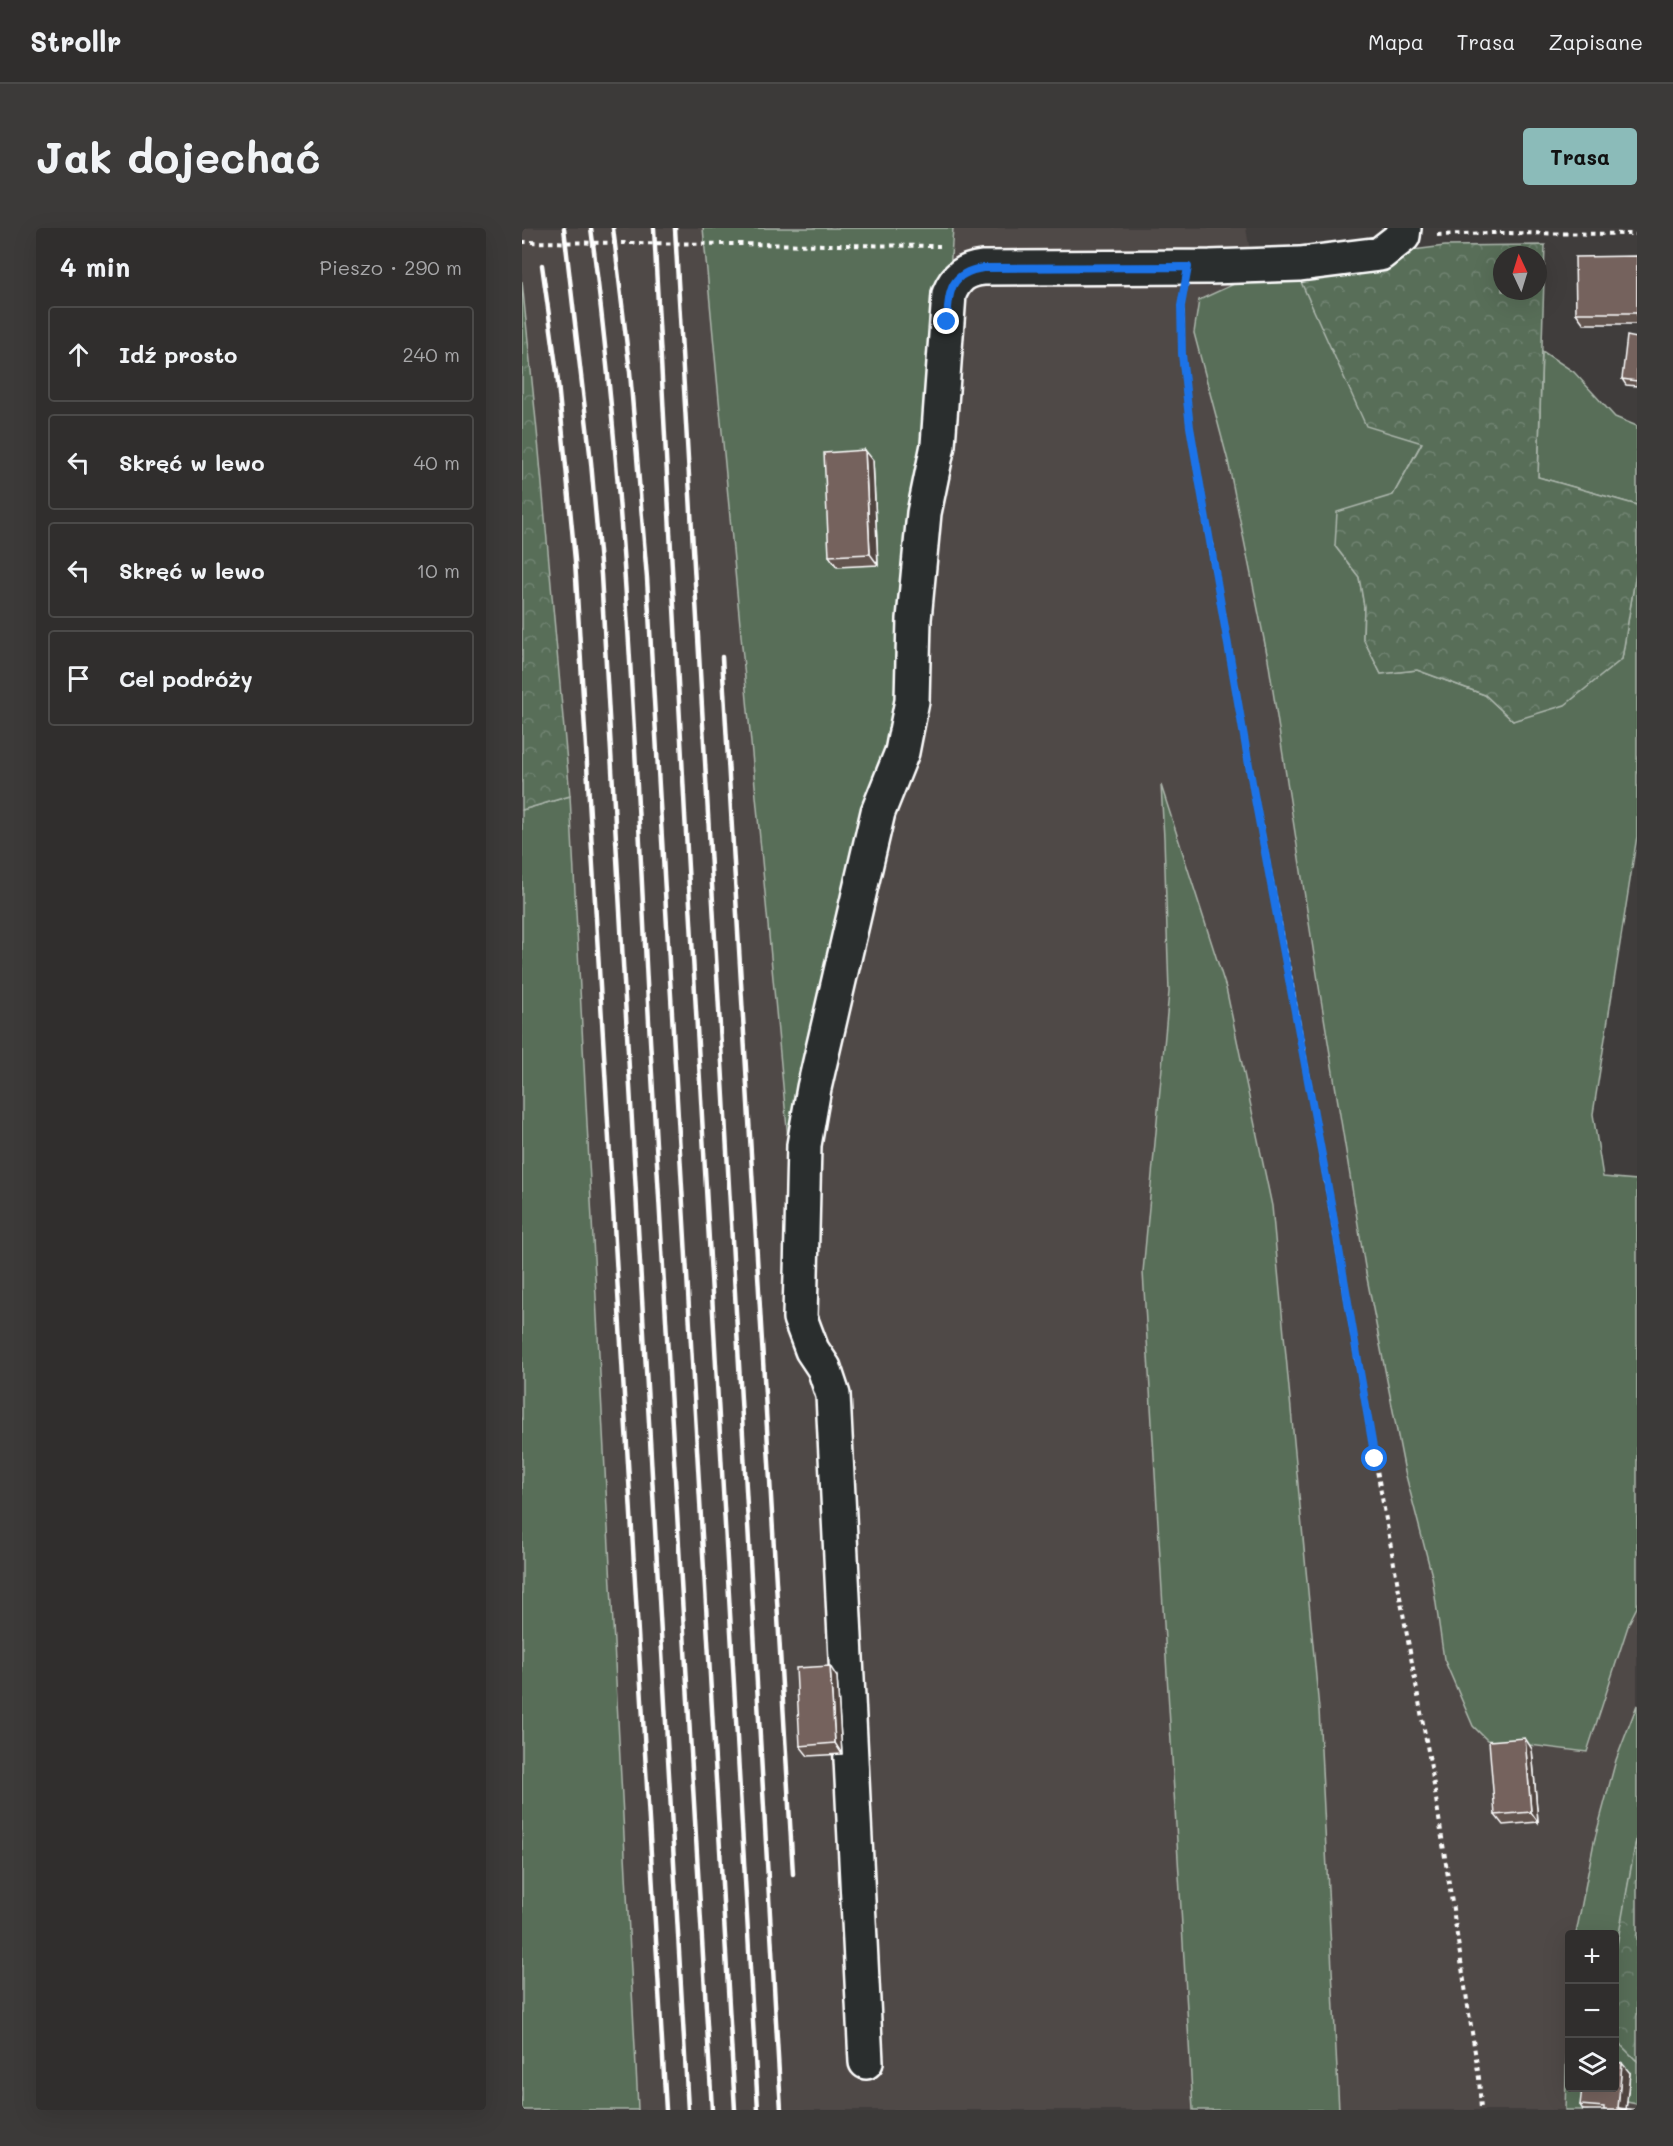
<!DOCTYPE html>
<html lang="pl">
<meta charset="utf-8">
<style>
body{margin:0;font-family:Mali,sans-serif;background:#3c3a39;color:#f1f3f6}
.controls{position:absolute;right:18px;bottom:18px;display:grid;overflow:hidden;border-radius:6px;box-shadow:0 6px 24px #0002}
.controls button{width:54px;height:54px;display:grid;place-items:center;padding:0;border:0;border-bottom:2px solid #4b4a49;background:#302e2d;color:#f1f3f6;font:30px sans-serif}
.compass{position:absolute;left:971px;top:18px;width:54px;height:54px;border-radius:50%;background:#302e2d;box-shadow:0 6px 24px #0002;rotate:356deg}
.stop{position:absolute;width:18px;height:18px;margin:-14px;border:4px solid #1a73e8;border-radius:50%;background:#fff}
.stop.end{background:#1a73e8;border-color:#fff;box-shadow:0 2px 6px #0008}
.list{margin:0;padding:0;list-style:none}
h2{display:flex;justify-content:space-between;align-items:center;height:78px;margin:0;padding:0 24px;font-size:26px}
h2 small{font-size:20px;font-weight:400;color:#a8a8aa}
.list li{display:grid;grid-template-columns:39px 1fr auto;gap:18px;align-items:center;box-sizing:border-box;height:96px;margin:0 12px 12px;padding:0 12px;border:2px solid #4b4a49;border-radius:6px}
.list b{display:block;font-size:22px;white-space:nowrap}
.list em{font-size:20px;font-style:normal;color:#a8a8aa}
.icon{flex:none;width:33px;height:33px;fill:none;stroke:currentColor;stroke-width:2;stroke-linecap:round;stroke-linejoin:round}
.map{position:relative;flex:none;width:1115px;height:1882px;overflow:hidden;border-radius:6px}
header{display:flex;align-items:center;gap:36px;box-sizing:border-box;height:84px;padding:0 30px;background:#302e2d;border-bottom:2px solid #4b4a49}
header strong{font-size:28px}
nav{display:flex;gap:33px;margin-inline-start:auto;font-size:21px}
.intro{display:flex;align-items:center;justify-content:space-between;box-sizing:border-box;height:144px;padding:0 36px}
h1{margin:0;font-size:42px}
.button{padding:15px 27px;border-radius:6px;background:#8bbbb9;color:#111;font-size:21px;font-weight:700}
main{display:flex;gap:36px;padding:0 36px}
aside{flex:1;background:#302e2d;border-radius:6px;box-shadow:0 6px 24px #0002}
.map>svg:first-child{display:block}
.built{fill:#504846;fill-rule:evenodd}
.grass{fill:#586e59;stroke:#acb6ac;stroke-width:1.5}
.forest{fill:url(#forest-crowns);stroke:#acb6ac;stroke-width:1.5;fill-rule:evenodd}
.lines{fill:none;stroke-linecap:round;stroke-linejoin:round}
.minor-casing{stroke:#fff;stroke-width:38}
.path{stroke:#fff;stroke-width:4;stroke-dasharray:4.5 4.5;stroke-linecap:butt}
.minor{stroke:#2a2d2e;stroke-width:33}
.rail{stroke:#fff;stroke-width:4.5}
.path-bridge{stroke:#fff;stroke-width:4;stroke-dasharray:4.5 4.5;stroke-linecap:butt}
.wall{fill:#645450;stroke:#fff;stroke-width:1.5}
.shaded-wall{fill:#514541;stroke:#fff;stroke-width:1.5}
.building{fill:#74625d;stroke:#fff;stroke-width:1.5}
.route{stroke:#1a73e8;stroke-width:8}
</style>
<header>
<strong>Strollr</strong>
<nav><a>Mapa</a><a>Trasa</a><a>Zapisane</a></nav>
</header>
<div class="intro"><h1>Jak dojechać</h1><a class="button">Trasa</a></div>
<main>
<aside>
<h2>4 min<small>Pieszo · 290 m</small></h2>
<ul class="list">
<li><svg class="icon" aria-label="ahead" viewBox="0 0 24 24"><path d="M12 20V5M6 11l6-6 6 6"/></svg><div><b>Idź prosto</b></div><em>240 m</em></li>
<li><svg class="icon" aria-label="left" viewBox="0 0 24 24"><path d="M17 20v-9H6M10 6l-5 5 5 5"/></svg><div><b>Skręć w lewo</b></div><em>40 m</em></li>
<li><svg class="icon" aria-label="left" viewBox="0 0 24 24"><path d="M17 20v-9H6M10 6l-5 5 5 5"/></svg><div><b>Skręć w lewo</b></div><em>10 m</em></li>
<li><svg class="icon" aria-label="arrive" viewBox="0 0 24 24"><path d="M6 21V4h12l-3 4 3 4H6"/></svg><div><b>Cel podróży</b></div></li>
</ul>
</aside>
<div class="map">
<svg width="1115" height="1882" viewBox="0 0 1115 1882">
<defs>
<pattern id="forest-crowns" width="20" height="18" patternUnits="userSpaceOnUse" patternTransform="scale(1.5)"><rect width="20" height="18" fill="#586e59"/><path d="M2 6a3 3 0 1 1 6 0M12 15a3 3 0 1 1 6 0" fill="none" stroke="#718472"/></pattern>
</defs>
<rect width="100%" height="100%" fill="#403d3c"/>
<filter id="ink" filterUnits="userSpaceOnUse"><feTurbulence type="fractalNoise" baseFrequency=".0167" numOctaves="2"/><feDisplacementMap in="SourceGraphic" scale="12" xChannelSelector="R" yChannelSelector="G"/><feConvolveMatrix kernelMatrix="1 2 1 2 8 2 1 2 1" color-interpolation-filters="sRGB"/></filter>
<g filter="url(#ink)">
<path class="built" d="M0,0H724L735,65L1115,1178V1882H0ZM1048,1706H1092V1860H1048Z"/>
<path class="grass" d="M181,0H431L416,217L392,391L340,657L278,1040Z
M778,36L900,214L871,267L813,318L837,349L842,378L841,410L859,446L895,442L963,467L991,493L1100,431L1115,338V608L1071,886L1081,949L1115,952V1379L1107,1395L1065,1524L965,1512L951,1498L922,1431L910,1348L883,1244L844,1045L797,759L746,431L706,233L672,105L677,72L734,46Z
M1020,123L1052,144L1093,189L1115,198V277L1016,249Z
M639,557L704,760L750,978L797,1481L817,1882H671L621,1044L647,764L642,610Z
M48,568L115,1858L116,1882H0V582Z
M1115,1477V1607L1093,1733L1092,1706H1054L1072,1614L1094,1532Z
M1047,1748L1048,1860H1068L1066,1882H1043Z
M1092,1790L1098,1816L1115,1833V1876L1105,1874L1093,1844Z"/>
<path class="forest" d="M1023,17L1016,249L1115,277V338L1100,431L1043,477L991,493L963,467L895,442L859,446L841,410L842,378L837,349L813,318L815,284L871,267L900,215L844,198L779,54L778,36L923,18ZM980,27H1016V63H980Z
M0,53L17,223L48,568L0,582Z
M1115,1607V1833L1098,1816L1093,1790L1092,1733Z"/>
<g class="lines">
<defs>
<path id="minor" d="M344,1834L311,1167L302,1140L290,1122L278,1090L282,917L292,860L356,584L380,524L390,473L392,391L402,285L416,217L427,66C434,49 443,42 461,40L688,39L778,36L858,26L881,8L882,0"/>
</defs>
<use href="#minor" class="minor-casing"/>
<path class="path" d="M915,7L970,5L1115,6
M660,73V126L668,199L732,566L768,747L853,1231L910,1545L957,1850L959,1882"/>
<use href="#minor" class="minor"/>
<path class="rail" d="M42,0L69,234L79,347L166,1882
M69,0C104,263 113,529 127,794C147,1157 169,1519 190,1882
M91,0L108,144L125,350L213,1882
M132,0L163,587L236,1882
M153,0L259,1882
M20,37L35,145L53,332L144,1882
M200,429L271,1646"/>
<path class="path-bridge" d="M0,14L418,18"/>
</g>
<path class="wall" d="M1115,28V96H1062L1054,85Z
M1115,110V158L1104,157L1100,151Z
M351,232L356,337L315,339L307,328Z
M315,1449L320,1526L286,1528L278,1518Z
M1010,1521L1016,1594L981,1597L973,1587Z
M1108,1845L1104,1881L1115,1882H1061L1058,1877Z"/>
<path class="shaded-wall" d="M343,222L351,232L356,337L348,326Z
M308,1438L315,1449L320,1526L313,1515Z
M1003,1510L1010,1521L1016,1594L1009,1584Z
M1100,1835L1108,1845L1104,1882L1096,1880Z"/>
<path class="building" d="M1115,28V85H1054L1053,29Z
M1105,108L1115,110V153L1100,151Z
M343,222L348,326L307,328L302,225Z
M308,1438L313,1515L278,1518L274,1440Z
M1003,1510L1009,1584L973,1587L967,1513Z
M1092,1834L1100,1835L1096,1880L1115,1882H1082V1879L1058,1877L1060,1860H1092Z"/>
</g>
<g class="lines" filter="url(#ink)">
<path class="route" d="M425,94C427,64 427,45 461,40L666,39L659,78L660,126L668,199L732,566L809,975L853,1231"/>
</g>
</svg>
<div class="controls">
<button>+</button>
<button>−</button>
<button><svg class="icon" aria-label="layers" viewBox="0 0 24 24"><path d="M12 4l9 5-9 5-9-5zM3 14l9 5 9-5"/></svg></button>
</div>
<svg class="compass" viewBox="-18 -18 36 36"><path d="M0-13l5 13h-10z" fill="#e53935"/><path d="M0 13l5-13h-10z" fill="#a8a8aa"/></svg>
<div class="stop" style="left:853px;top:1231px"></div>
<div class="stop end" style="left:425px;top:94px"></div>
</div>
</main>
